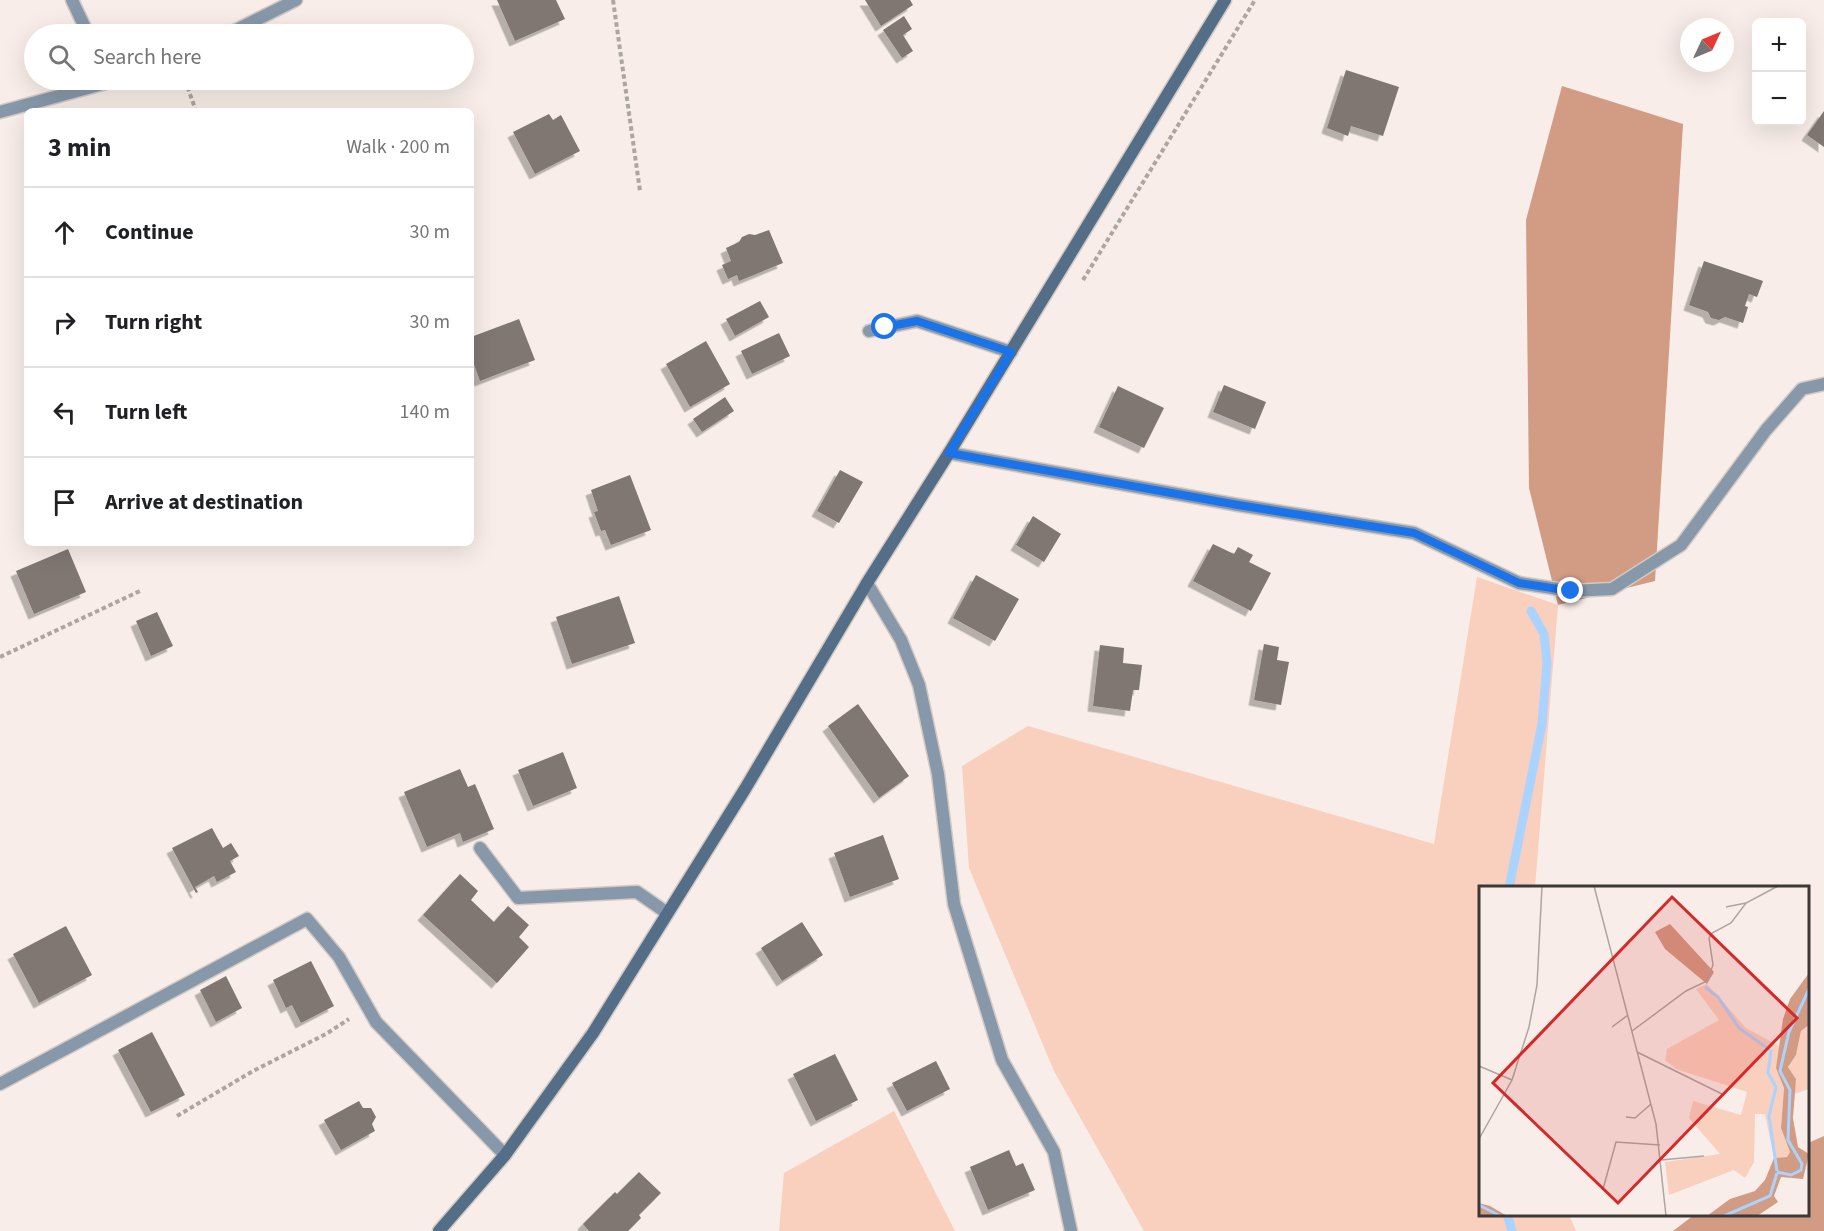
<!DOCTYPE html>
<meta charset="utf-8">
<style>
body{margin:0;font-family:"Source Sans 3",sans-serif;background:#f6f6f6;color:#202124}
.controls{position:absolute;right:18px;top:18px;display:grid;overflow:hidden;border-radius:9px;box-shadow:0 6px 24px #0002}
.controls button{width:54px;height:54px;display:grid;place-items:center;padding:0;border:0;border-bottom:2px solid #e0e0e0;background:#fff;color:#202124;font:30px sans-serif}
.compass{position:absolute;left:1680px;top:18px;width:54px;height:54px;border-radius:50%;background:#fff;box-shadow:0 6px 24px #0002;rotate:46deg}
.stop{position:absolute;width:18px;height:18px;margin:-14px;border:4px solid #1a73e8;border-radius:50%;background:#fff}
.stop.end{background:#1a73e8;border-color:#fff;box-shadow:0 2px 6px #0008}
.list{margin:0;padding:0;list-style:none}
h2{display:flex;justify-content:space-between;align-items:center;height:78px;margin:0;padding:0 24px;font-size:26px}
h2 small{font-size:20px;font-weight:400;color:#757577}
.list li{display:grid;grid-template-columns:39px 1fr auto;gap:18px;align-items:center;box-sizing:border-box;height:90px;padding:0 24px;border-top:2px solid #e0e0e0}
.list b{display:block;font-size:22px;white-space:nowrap}
.list em{font-size:20px;font-style:normal;color:#757577}
.icon{flex:none;width:33px;height:33px;fill:none;stroke:currentColor;stroke-width:2;stroke-linecap:round;stroke-linejoin:round}
.map{position:relative;flex:none;width:1824px;height:1231px;overflow:hidden}
.search{position:absolute;background:#fff;box-shadow:0 6px 24px #0002;left:24px;top:24px;width:450px;height:66px;display:flex;align-items:center;gap:15px;box-sizing:border-box;padding:0 21px;border-radius:33px;color:#757577;font-size:22px}
.panel{position:absolute;background:#fff;box-shadow:0 6px 24px #0002;left:24px;top:108px;width:450px;height:438px;border-radius:9px}
.map>svg:first-child{display:block}
.green{fill:#f9cfbe}
.forest{fill:#d29b84}
.lines{fill:none;stroke-linecap:round;stroke-linejoin:round}
.stream{stroke:#abd3ff;stroke-width:9}
.building{fill:#807672;filter:url(#shadow)}
.service-casing{stroke:#d2c9c4;stroke-width:15}
.minor-casing{stroke:#d2c9c4;stroke-width:15}
.secondary-casing{stroke:#d2c9c4;stroke-width:15}
.path{stroke:#ada5a1;stroke-width:4;stroke-dasharray:4.5 3;stroke-linecap:butt}
.service{stroke:#8798aa;stroke-width:12}
.minor{stroke:#8798aa;stroke-width:12}
.secondary{stroke:#556e88;stroke-width:12}
.route{stroke:#1a73e8;stroke-width:8}
.inset-river{fill:none;stroke:#abd3ff;stroke-width:3}
.inset-road{fill:none;stroke:#ada5a1;stroke-width:1.5}
.view{fill:#d62828;fill-opacity:0.15;stroke:#d62828;stroke-width:3}
.inset-edge{fill:none;stroke:#3c3836;stroke-width:3}
</style>
<div class="map">
<svg width="1824" height="1231" viewBox="0 0 1824 1231">
<defs>
<filter id="shadow"><feDropShadow dx="-5.5" dy="5.5" stdDeviation="0" flood-color="#0004"/></filter>
</defs>
<rect width="100%" height="100%" fill="#f8ede8"/>
<path class="green" d="M1477,577L1558,605L1535,887L1480,888V1214L1569,1215L1576,1231H1144L1054,1071L969,868L962,766L1028,726L1434,844Z
M894,1111L955,1231H779L784,1173Z"/>
<path class="forest" d="M1562,86L1683,124L1655,581L1558,605L1529,488L1526,220Z
M1824,1136V1231H1673L1694,1215L1808,1214V1143Z"/>
<g class="lines">
<path class="stream" d="M1509,888L1542,724L1547,663L1544,634L1531,611
M1507,1214L1512,1231"/>
</g>
<path class="building" d="M497,0H556L565,19L515,41Z
M865,0H910L913,5L881,26Z
M904,16L912,29L903,35L913,51L902,58L883,30Z
M1346,70L1399,87L1383,136L1351,126L1348,136L1327,128Z
M1824,111V147L1807,135Z
M549,114L553,120L561,115L580,151L535,174L513,132Z
M769,230L783,263L739,281L737,275L728,279L722,265L731,261L726,248L739,242L742,237L749,234L755,235Z
M1704,261L1763,281L1757,297L1749,294L1745,306L1748,307L1743,323L1725,317L1719,320L1711,318L1708,312L1689,305Z
M760,301L769,317L735,336L726,319Z
M519,319L535,360L480,381L471,356V337Z
M779,333L790,356L752,374L741,351Z
M706,341L730,384L690,407L666,364Z
M1224,385L1266,402L1255,429L1213,412Z
M1118,386L1164,408L1144,448L1099,427Z
M725,397L734,411L702,432L693,419Z
M840,470L863,482L839,523L817,511Z
M630,475L651,530L611,545L605,530L601,531L594,512L598,511L591,490Z
M1033,516L1061,534L1044,562L1016,545Z
M1213,544L1234,554L1238,547L1253,555L1249,562L1271,573L1251,611L1193,581Z
M68,549L86,592L34,614L16,571Z
M976,575L1019,599L995,641L953,618Z
M619,596L635,643L572,664L556,617Z
M157,612L173,646L151,656L136,621Z
M1264,644L1279,647L1277,660L1289,662L1281,705L1254,700Z
M1100,645L1124,648L1123,663L1142,665L1139,690H1133L1130,711L1093,706Z
M858,704L909,776L879,798L828,726Z
M563,752L577,788L533,806L518,770Z
M460,769L468,787L475,784L494,829L463,842L460,833L427,847L404,792Z
M212,828L223,848L231,843L239,856L230,861L236,872L217,882L214,876L195,887L198,892L196,893L172,848Z
M883,835L899,879L850,897L834,853Z
M460,874L478,891L471,900L494,922L508,906L529,925L519,937L529,947L497,983L423,915Z
M802,922L823,955L782,981L761,948Z
M66,926L92,975L39,1003L13,954Z
M311,961L334,1006L301,1023L292,1005L286,1008L273,980Z
M226,976L242,1008L216,1022L200,990Z
M152,1032L185,1095L151,1112L118,1050Z
M835,1054L858,1100L816,1121L793,1074Z
M936,1061L950,1089L907,1111L892,1083Z
M359,1101L363,1108H371L376,1117L372,1124L375,1131L341,1150L324,1120Z
M1009,1150L1016,1166L1023,1163L1035,1190L988,1210L970,1167Z
M639,1172L661,1193L639,1215L641,1218L628,1231H589L583,1224L615,1192L617,1194Z"/>
<g class="lines">
<defs>
<path id="service" d="M72,0L88,34
M869,331L917,321L1011,352
M949,453L1238,505L1414,533L1519,583L1571,591L1612,589L1681,545L1766,430L1802,389L1824,384
M867,583L901,640L919,685L938,774L954,904L1002,1060L1054,1152L1071,1231
M480,848L518,898L637,892L667,913
M0,1084L307,919L339,957L376,1022L505,1155"/>
<path id="minor" d="M228,34L296,0
M0,112L117,80"/>
<path id="secondary" d="M439,1231L505,1155L593,1033L745,789L867,583L949,453L1225,0"/>
</defs>
<use href="#service" class="service-casing"/>
<use href="#minor" class="minor-casing"/>
<use href="#secondary" class="secondary-casing"/>
<path class="path" d="M613,0L640,191
M185,80L196,111
M1083,280L1255,0
M0,657L142,590
M177,1116L253,1071L326,1034L349,1019"/>
<use href="#service" class="service"/>
<use href="#minor" class="minor"/>
<use href="#secondary" class="secondary"/>
</g>
<g class="lines">
<path class="route" d="M885,327L917,321L1011,352L949,453L1238,505L1414,533L1519,583L1571,591"/>
</g>
<g transform="translate(1479 886)">
<rect width="330" height="330" fill="#f8ede8"/>
<path d="M228,98L267,142L302,161L297,182L305,202L302,242L311,266L308,271L295,272L286,228H276L275,276L266,292L255,284L190,309L186,276L241,268L210,232L214,215L262,229L268,206L197,183L186,174L188,163L240,134L217,103ZM330,139V203L315,208L317,193L309,181L317,169L322,145Z" fill="#f9cfbe"/>
<path d="M191,38L235,86L228,98L186,63L176,46ZM330,87V139L322,145L317,169L309,181L317,193L314,232L319,261L330,268L324,293L302,291L295,310L299,316L278,330H228L251,313L276,305L286,294L295,272L308,271L311,266L302,242L305,202L297,182L304,133L311,113ZM0,317L11,320L28,330H0Z" fill="#d29b84"/>
<path class="inset-river" d="M226,101L239,111L260,142L292,165L289,187L297,201L290,230L298,285M298,286L312,289L322,284L323,278L309,254L311,204L301,185L310,146L330,103M0,319L21,330M245,330L291,310L298,287"/>
<path class="inset-road" d="M115,0L177,238L187,330M247,21L267,17M133,141L149,129M153,145L207,105L228,95L234,79L230,52L233,47L252,37L267,17L299,0M158,166L245,209M0,180L33,194M147,231L156,232L172,218M0,253L33,194L50,141L58,99L63,0M182,274L225,270M124,303L137,256L181,259"/>
<path class="view" d="M193,11L318,132L139,317L14,197Z"/>
<rect width="330" height="330" class="inset-edge"/>
</g>
</svg>
<div class="controls">
<button>+</button>
<button>−</button>
</div>
<svg class="compass" viewBox="-18 -18 36 36"><path d="M0-13l5 13h-10z" fill="#e53935"/><path d="M0 13l5-13h-10z" fill="#757577"/></svg>
<div class="stop" style="left:885px;top:327px"></div>
<div class="stop end" style="left:1571px;top:591px"></div>
<div class="search"><svg class="icon" aria-label="search" viewBox="0 0 24 24"><circle cx="10" cy="10" r="6"/><path d="M15 15l6 6"/></svg>Search here</div>
<section class="panel">
<h2>3 min<small>Walk · 200 m</small></h2>
<ul class="list">
<li><svg class="icon" aria-label="ahead" viewBox="0 0 24 24"><path d="M12 20V5M6 11l6-6 6 6"/></svg><div><b>Continue</b></div><em>30 m</em></li>
<li><svg class="icon" aria-label="right" viewBox="0 0 24 24"><path d="M7 20v-9h11M14 6l5 5-5 5"/></svg><div><b>Turn right</b></div><em>30 m</em></li>
<li><svg class="icon" aria-label="left" viewBox="0 0 24 24"><path d="M17 20v-9H6M10 6l-5 5 5 5"/></svg><div><b>Turn left</b></div><em>140 m</em></li>
<li><svg class="icon" aria-label="arrive" viewBox="0 0 24 24"><path d="M6 21V4h12l-3 4 3 4H6"/></svg><div><b>Arrive at destination</b></div></li>
</ul>
</section>
</div>
